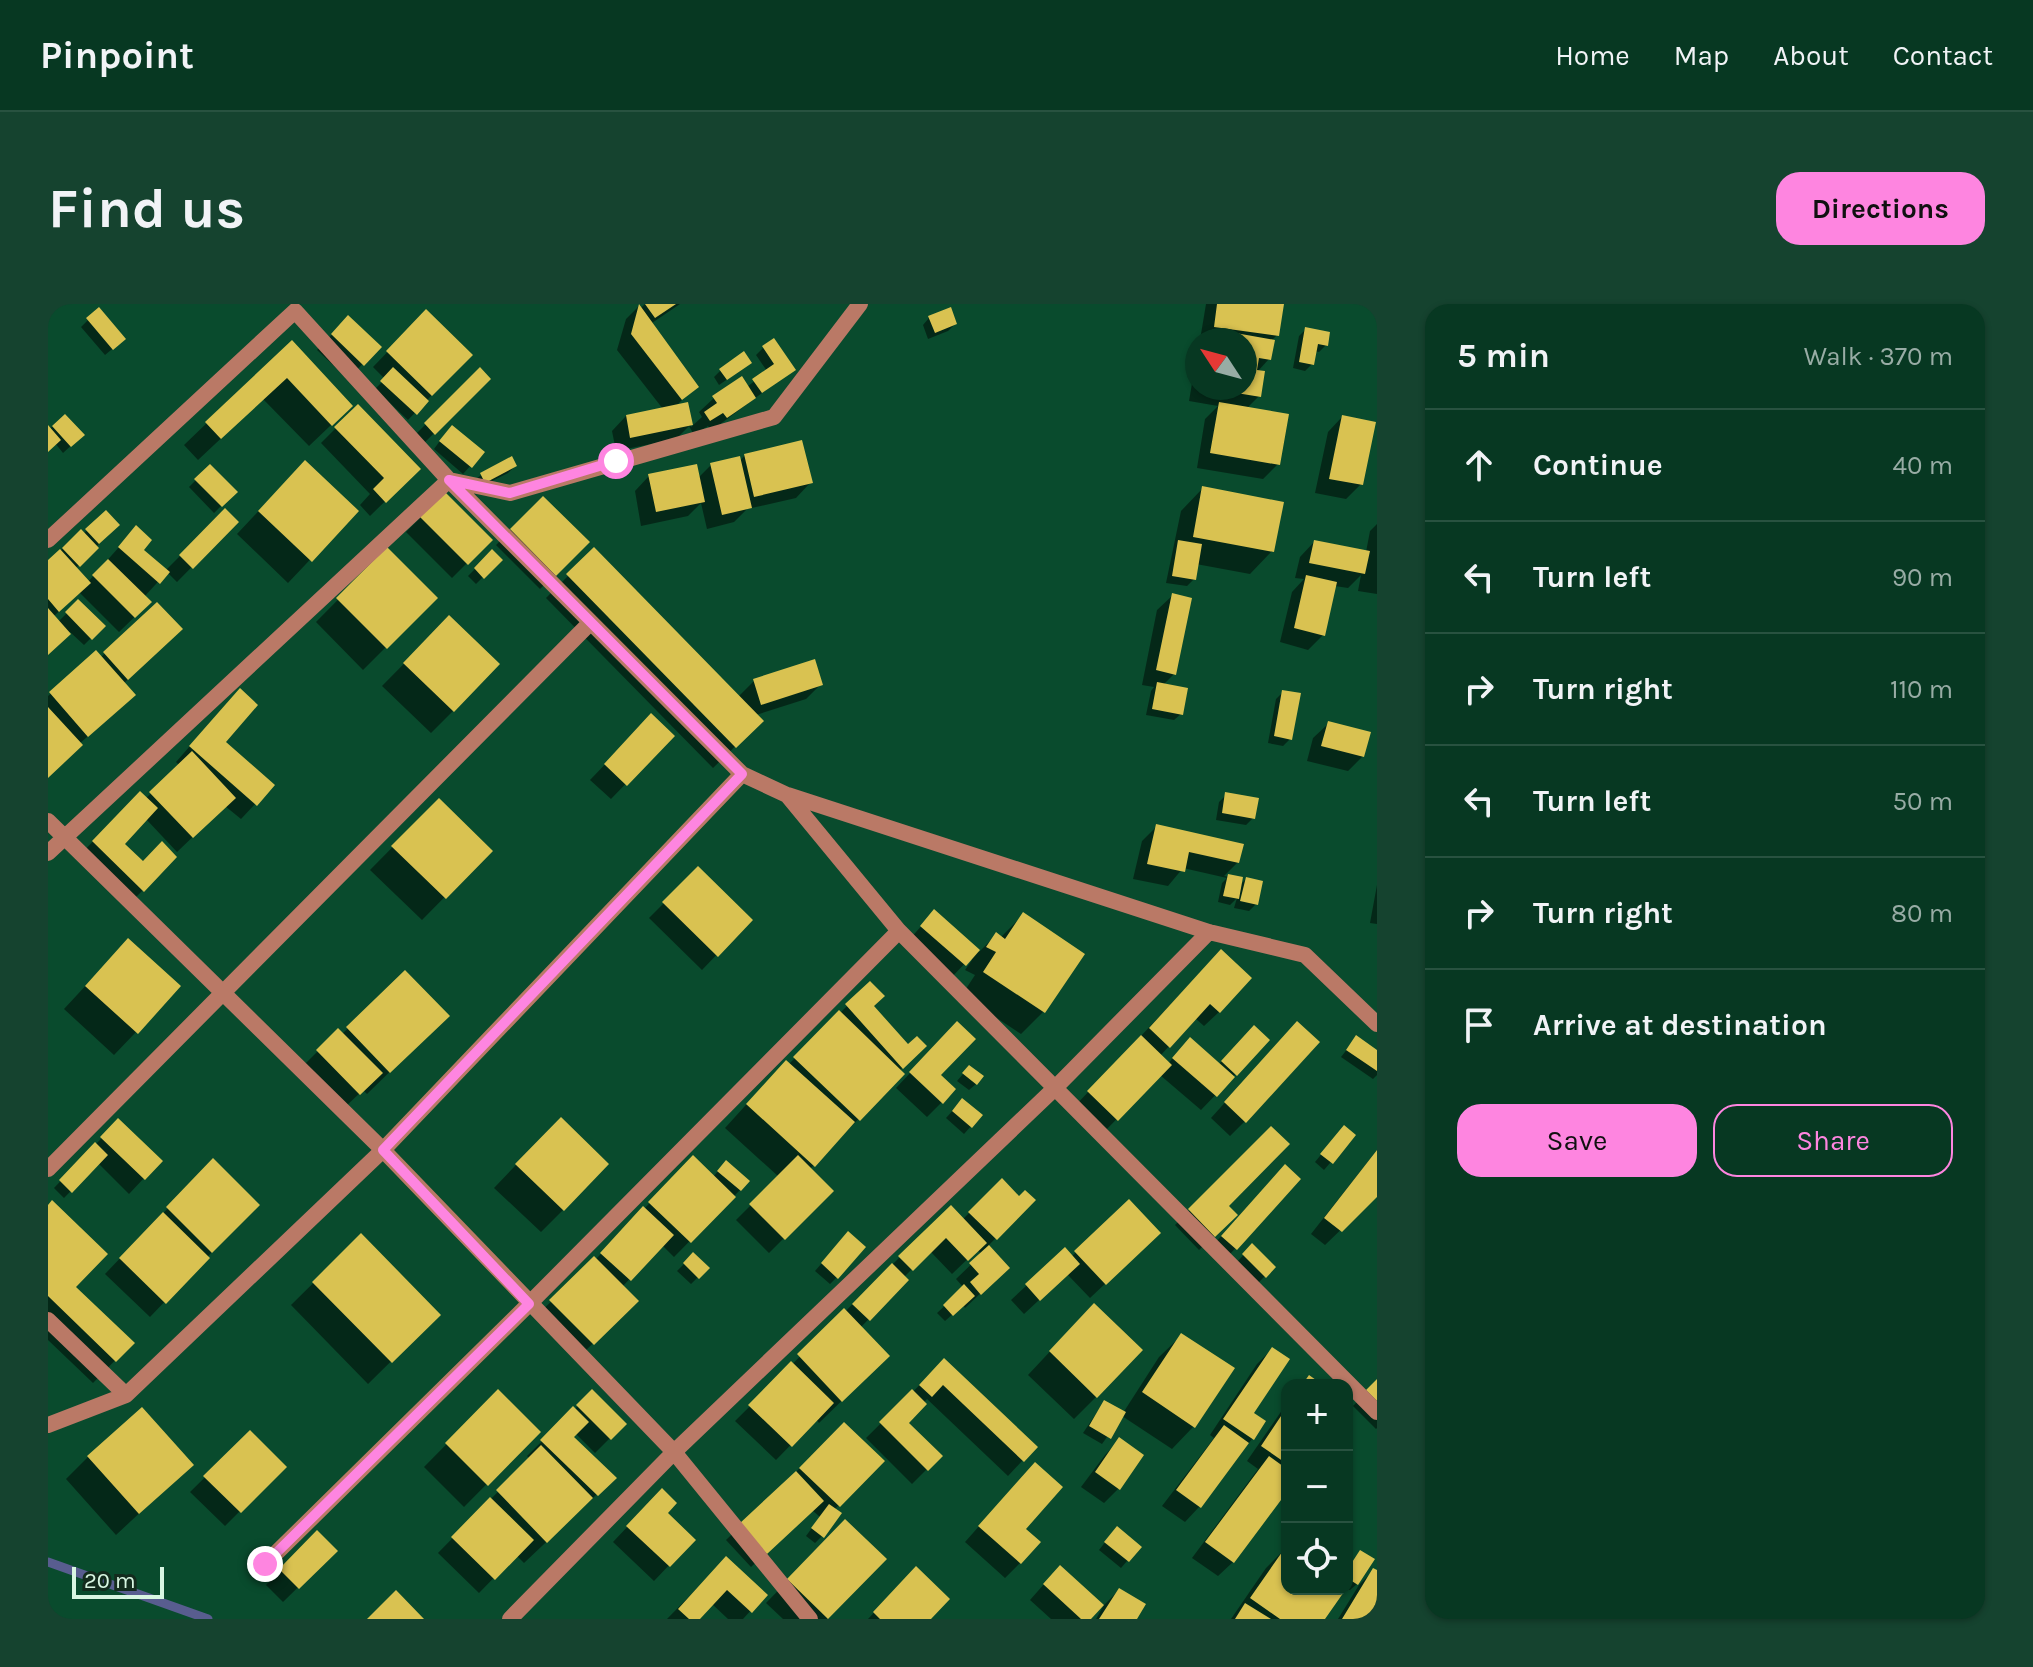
<!DOCTYPE html>
<meta charset="utf-8">
<style>
body{margin:0;font-family:Karla,sans-serif;background:#15432f;color:#f1f3f6}
.controls{position:absolute;right:24px;bottom:24px;display:grid;overflow:hidden;border-radius:16px;box-shadow:0 2px 6px #0004}
.controls button{width:72px;height:72px;display:grid;place-items:center;padding:0;border:0;border-bottom:2px solid #285240;background:#073822;color:#f1f3f6;font:40px sans-serif}
.compass{position:absolute;left:1137px;top:24px;width:72px;height:72px;border-radius:50%;background:#073822;box-shadow:0 2px 6px #0004;rotate:306deg}
.scale{position:absolute;left:24px;bottom:20px;width:92px;box-sizing:border-box;padding-left:8px;border:4px solid #d8f6e2;border-top:0;font-size:22px;line-height:28px;white-space:nowrap;color:#d8f6e2;-webkit-text-stroke:6px #132b1d;paint-order:stroke}
.stop{position:absolute;width:24px;height:24px;margin:-18px;border:6px solid #fe85e0;border-radius:50%;background:#fff}
.stop.end{background:#fe85e0;border-color:#fff;box-shadow:0 2px 8px #0008}
.list{margin:0;padding:0;list-style:none}
h2{display:flex;justify-content:space-between;align-items:center;height:104px;margin:0;padding:0 32px;font-size:34px}
h2 small{font-size:26px;font-weight:400;color:#98aca5}
.list li{display:grid;grid-template-columns:52px 1fr auto;gap:24px;align-items:center;box-sizing:border-box;height:112px;padding:0 32px;border-top:2px solid #285240}
.list b{display:block;font-size:30px;white-space:nowrap}
.list em{font-size:26px;font-style:normal;color:#98aca5}
.actions{display:flex;gap:16px;padding:24px 32px}
.actions a{flex:1;padding:18px 0;border:2px solid #fe85e0;border-radius:24px;text-align:center;font-size:28px;color:#fe85e0}
.actions .main{background:#fe85e0;color:#111}
.icon{flex:none;width:44px;height:44px;fill:none;stroke:currentColor;stroke-width:2;stroke-linecap:round;stroke-linejoin:round}
.map{position:relative;flex:none;width:1329px;height:1315px;overflow:hidden;border-radius:24px}
header{display:flex;align-items:center;gap:48px;box-sizing:border-box;height:112px;padding:0 40px;background:#073822;border-bottom:2px solid #285240}
header strong{font-size:38px}
nav{display:flex;gap:44px;margin-inline-start:auto;font-size:28px}
.intro{display:flex;align-items:center;justify-content:space-between;box-sizing:border-box;height:192px;padding:0 48px}
h1{margin:0;font-size:56px}
.button{padding:20px 36px;border-radius:24px;background:#fe85e0;color:#111;font-size:28px;font-weight:700}
main{display:flex;gap:48px;padding:0 48px}
aside{flex:1;background:#073822;border-radius:24px;box-shadow:0 2px 6px #0004}
.map>svg:first-child{display:block}
.shadow{fill:#0007}
.lines{fill:none;stroke-linecap:round;stroke-linejoin:round}
.stream{stroke:#585d8f;stroke-width:9}
.building{fill:#d9c251}
.street{stroke:#ba7966;stroke-width:16}
.route{stroke:#fe85e0;stroke-width:10}
</style>
<header>
<strong>Pinpoint</strong>
<nav><a>Home</a><a>Map</a><a>About</a><a>Contact</a></nav>
</header>
<div class="intro"><h1>Find us</h1><a class="button">Directions</a></div>
<main>
<div class="map">
<svg width="1329" height="1315" viewBox="0 0 1329 1315">
<rect width="100%" height="100%" fill="#094b2d"/>
<path class="shadow" d="M597,0H632L604,19L648,82L627,103L639,100L643,123L654,113L651,108L666,94L699,83L719,67L708,51L715,44L745,66L663,127L660,122L646,131L641,122L628,135L568,147L564,127L578,112L615,105L569,46L578,15L592,1L593,4Z
M1158,0H1234L1229,31L1223,37L1221,55L1209,68L1211,92L1198,105L1230,160L1215,175L1149,164L1157,115L1170,102L1141,97L1149,50V84H1197V36H1152Z
M378,8L422,51L360,116L327,85L337,75L325,63Z
M300,14L331,43L300,75L269,46Z
M881,14L907,20L900,27L880,35L875,21Z
M40,16L69,41L57,51L33,23Z
M1258,25L1278,41L1271,48L1266,47L1264,60L1257,67L1245,64L1251,32Z
M243,38L303,102L261,142L215,95L150,156L136,141Z
M694,65L671,81L666,73L673,66Z
M432,66L441,75L371,144L363,135Z
M310,102L370,165L322,212L312,201L322,190L273,139Z
M17,113L27,138L15,149L7,139L0,146V126Z
M1294,113L1313,180L1298,195L1267,189L1280,128Z
M397,130L434,149L415,170L386,145Z
M697,151L762,179L748,194L699,205L686,218L659,225L653,199L640,212L593,222L587,187L601,172L650,174L663,161L691,158Z
M162,162L187,188L166,209L141,183Z
M467,162L460,169L430,184L426,177L433,171Z
M235,181L308,207L240,279L189,230Z
M1155,184L1224,247L1202,270L1148,260L1146,275L1139,282L1118,279L1133,207Z
M396,190L442,236L404,274L358,228Z
M495,194L539,238L492,285L448,241Z
M177,207L188,218L129,278L119,268L96,293L102,298L71,328L31,288L5,313L10,318L30,298L55,322L36,341L22,328L0,349V258L33,228L35,230L58,209L69,221L27,265L39,279L88,224L93,246L117,267Z
M1329,220V290L1310,287L1313,271L1300,284L1287,282L1275,331L1260,346L1232,338L1244,288L1256,275L1247,274L1252,253L1266,238L1318,248L1322,227Z
M339,246L387,294L315,366L268,318Z
M546,246L690,393L706,377L773,380L758,395L708,411L713,417L665,464L498,294Z
M444,248L452,256L428,280L420,272Z
M1124,292L1126,370L1115,381L1133,410L1126,416L1098,411L1103,387L1106,383L1094,381L1109,306Z
M108,300L117,340L75,380L70,406L31,440L0,472V392L48,349L52,354Z
M401,314L405,407L383,429L334,382Z
M1235,388L1242,435L1235,442L1220,439L1228,395Z
M177,402L175,438L224,482L193,515L177,502L129,548L98,515L74,540L95,586L80,601L30,553L77,504L97,495L132,462L128,458Z
M1280,420L1315,452L1300,467L1259,457L1265,434Z
M589,427L624,432L563,495L542,476Z
M1178,491L1205,514L1198,521L1168,516L1171,498Z
M391,496L442,547L374,616L322,566Z
M1108,523L1190,558L1176,572L1193,575L1191,582L1198,575L1208,600L1201,607L1186,604L1189,594L1182,601L1170,598L1174,579L1179,574L1135,564L1120,582L1085,575L1094,537Z
M650,565L702,616L654,666L601,614Z
M1329,581V620L1322,619Z
M886,608L931,648L948,631L952,634L975,611L1034,650L995,708L973,730L914,691L927,671L917,666L924,656L922,654L902,675L859,638Z
M80,636L88,728L66,751L16,705Z
M1158,663L1171,708L1156,722L1147,714L1112,752L1120,760L1127,751L1170,761L1192,738L1220,736L1153,806L1112,771L1054,830L1026,803Z
M357,669L399,712L319,790L315,786L296,804L255,762L290,727L294,730Z
M822,679L824,703L860,743L876,742L851,767L854,770L762,865L783,887L721,949L688,916L731,873L677,824L716,781L740,761Z
M895,734L890,771L906,786L879,813L848,784Z
M1308,734L1329,748V771L1325,775L1293,753Z
M1234,735L1197,817L1182,832L1163,814Z
M921,763L928,780L921,786L909,777Z
M908,803L932,812L916,830L898,814Z
M70,817L112,857L81,890L50,859L16,894L6,884Z
M1223,825L1178,902L1187,911L1151,946L1127,921Z
M1289,831L1305,832L1276,866L1267,858Z
M490,838L515,906L493,928L446,884Z
M1329,846V891L1277,941L1263,930Z
M645,854L665,873L671,866L692,886L626,953L614,941L574,983L588,997L530,1054L488,1012L547,956Z
M165,857L209,901L102,1013L57,970Z
M1250,875L1173,960L1159,948L1222,878Z
M954,877L971,894L985,896L940,942L959,964L917,1004L915,1001L897,1017L889,1009L916,984L908,975L934,950L929,946L904,970L882,947L856,973L859,976L812,1024L817,1074L771,1119L768,1115L728,1156L687,1117L852,953L914,916Z
M1081,898L1096,943L1042,994L1019,970L976,1010L963,996L1017,946L1023,953Z
M0,903L25,983L84,1039L45,1079L0,1036Z
M313,932L390,1011L320,1080L243,1001Z
M793,937L789,973L782,980L767,967Z
M1204,942L1226,963L1210,979L1189,958Z
M645,951L659,964L643,980L629,967Z
M1024,1024L1048,1093L1026,1115L980,1071Z
M1134,1031L1146,1122L1124,1145L1074,1112L1054,1140L1035,1129L1056,1098L1075,1109L1111,1053Z
M1224,1045L1204,1110V1135L1151,1203L1137,1218L1114,1202L1166,1134L1162,1131L1209,1060Z
M896,1057L987,1143L960,1172L879,1095L858,1119L892,1152L864,1180L818,1134Z
M1329,1078V1124L1328,1125L1305,1102Z
M450,1088L490,1128L416,1203L376,1163Z
M544,1088L576,1120L547,1149L527,1129L523,1133L566,1174L476,1259L468,1251L431,1289L390,1249L482,1155L479,1152Z
M1239,1099V1184L1185,1258L1170,1272L1144,1254L1210,1165L1199,1157Z
M796,1121L834,1157L786,1206L774,1232L767,1239L758,1232L772,1213L764,1206L703,1263L678,1236Z
M202,1129L236,1163L177,1222L142,1188Z
M1071,1136L1070,1185L1056,1199L1033,1183L1057,1151Z
M40,1153L143,1161L68,1231L18,1175Z
M973,1175L975,1225L972,1259L957,1274L917,1238Z
M599,1202L617,1210L645,1236L606,1277L565,1238Z
M797,1218L836,1255L779,1315H735L718,1299Z
M269,1229L287,1247L235,1298L218,1281Z
M1062,1232L1091,1243L1073,1264L1051,1246Z
M1239,1243V1285H1296L1275,1315H1183L1218,1264Z
M1312,1249L1309,1280L1302,1286L1299,1285V1265Z
M1325,1267L1329,1269V1303L1321,1315H1290L1311,1281Z
M663,1270L717,1291L695,1315H680L663,1299L649,1315H619Z
M997,1279L1041,1315H1003L982,1296Z
M853,1280L880,1315H818H820Z
M1071,1286L1086,1315H1048L1056,1301Z"/>
<g class="lines">
<path class="stream" d="M0,1258L160,1315"/>
</g>
<path class="building" d="M591,0L651,83L634,96L583,30Z
M597,0H628L607,14Z
M1169,0H1236L1231,32L1166,23Z
M51,3L78,35L65,46L38,14Z
M903,3L909,20L887,29L880,12Z
M378,5L425,51L384,92L338,47Z
M300,11L334,43L316,62L283,30Z
M1257,23L1282,28L1280,42L1270,40L1266,61L1251,58Z
M1165,25L1227,36L1223,56L1211,54L1209,66L1217,67L1213,93L1170,86L1197,84V36H1163Z
M726,34L748,66L714,89L704,75L726,60L714,42Z
M244,36L305,102L284,122L239,74L173,135L157,118Z
M696,47L704,59L679,76L671,65Z
M345,63L381,97L369,111L332,77Z
M432,63L443,75L387,131L376,119Z
M694,72L708,94L679,114L675,109L662,117L656,108L669,99L664,92Z
M640,98L645,121L582,134L578,111Z
M1171,98L1241,110L1232,161L1162,149Z
M310,100L373,165L338,199L325,185L336,174L286,123Z
M17,110L37,131L23,143L4,122Z
M1294,111L1328,118L1315,181L1281,175Z
M0,121L13,136L0,148Z
M404,121L437,148L424,164L391,137Z
M754,136L765,179L706,193L696,150Z
M464,152L469,162L437,179L432,169Z
M692,152L704,204L674,211L662,159Z
M257,156L311,207L264,258L210,207Z
M162,160L190,188L174,203L146,175Z
M649,160L657,198L608,208L600,170Z
M1154,182L1236,198L1226,248L1145,233Z
M396,187L445,236L420,261L371,212Z
M495,192L542,238L508,272L462,225Z
M177,204L191,218L145,265L131,251Z
M58,206L72,221L51,240L37,225Z
M88,221L104,236L96,246L122,268L112,280L70,243Z
M33,225L51,244L32,263L14,244Z
M1130,236L1154,240L1148,276L1124,272Z
M1266,236L1322,247L1317,270L1261,259Z
M339,243L390,294L339,345L288,294Z
M546,243L716,417L688,444L518,270Z
M12,245L43,279L11,308L0,295V256Z
M444,245L455,256L436,275L426,264Z
M60,255L104,298L87,314L44,271Z
M1258,271L1289,278L1277,332L1246,324Z
M1124,289L1144,294L1128,371L1108,366Z
M30,295L58,322L44,336L17,308Z
M109,298L135,325L80,376L55,348Z
M0,304L23,330L0,351Z
M401,311L452,360L406,408L355,359Z
M48,346L88,391L40,433L1,388Z
M767,355L775,381L713,401L705,375Z
M1109,378L1140,384L1135,411L1104,405Z
M192,384L210,401L178,438L227,481L209,502L141,442Z
M1234,386L1253,389L1244,436L1226,432Z
M0,403L35,441L0,474Z
M603,409L627,432L579,482L556,460Z
M1280,417L1323,428L1316,453L1273,442Z
M144,447L188,494L145,534L101,488Z
M92,487L110,504L77,540L95,557L114,537L129,553L96,588L44,537Z
M1177,488L1211,494L1207,515L1174,509Z
M391,494L445,547L398,595L343,542Z
M1108,520L1196,540L1191,559L1141,548L1137,568L1099,560Z
M650,562L705,616L670,653L614,598Z
M1180,570L1195,573L1191,595L1175,592Z
M1198,573L1215,577L1210,601L1192,597Z
M886,605L932,646L918,662L872,622Z
M975,608L1037,650L997,709L935,668L948,648L938,643L948,628L957,635Z
M80,634L133,682L90,730L37,682Z
M1173,645L1204,674L1172,709L1162,700L1122,744L1101,724Z
M357,666L402,712L342,769L298,723Z
M822,677L837,692L826,702L860,740L869,732L879,742L855,765L797,700Z
M791,706L857,770L812,817L745,753Z
M909,717L928,735L893,771L908,785L895,800L861,768Z
M1249,717L1272,738L1198,819L1176,798Z
M1206,721L1222,736L1189,772L1173,757Z
M290,724L335,769L312,791L268,746Z
M1093,731L1124,761L1070,817L1039,787Z
M1308,731L1329,746V767L1298,746Z
M1142,733L1187,773L1169,793L1124,754Z
M738,756L807,818L767,863L698,800Z
M921,761L936,772L929,781L914,769Z
M914,794L935,811L924,824L904,807Z
M513,813L561,860L516,907L467,860Z
M70,814L115,857L97,876L52,833Z
M1296,821L1308,831L1285,860L1272,850Z
M1223,822L1242,840L1181,902L1190,911L1167,933L1140,905Z
M47,838L60,851L24,889L11,876Z
M1329,846V893L1294,928L1276,914Z
M645,851L688,893L643,939L600,898Z
M750,851L786,887L737,936L701,900Z
M165,854L212,901L164,949L118,903Z
M678,856L702,877L693,887L669,867Z
M1237,860L1253,875L1189,946L1173,932Z
M954,874L971,892L977,886L988,896L949,936L920,908Z
M1081,895L1113,929L1058,981L1026,947Z
M4,896L60,950L28,983L87,1039L68,1058L0,992V901Z
M903,901L939,939L920,957L898,934L865,967L850,952Z
M595,902L626,931L583,977L552,949Z
M115,908L162,954L118,1000L71,954Z
M800,927L818,943L790,975L773,959Z
M313,929L393,1011L344,1059L264,978Z
M1204,939L1228,963L1218,974L1194,950Z
M941,941L962,964L933,991L922,978L931,970L921,959Z
M1017,943L1032,960L992,997L977,980Z
M645,948L662,964L651,975L635,959Z
M546,952L591,997L546,1041L501,996Z
M844,959L861,976L822,1017L804,1000Z
M916,980L927,992L905,1012L895,1001Z
M1046,999L1095,1046L1049,1094L1001,1047Z
M796,1004L842,1052L794,1098L749,1050Z
M1133,1029L1187,1064L1147,1124L1094,1088Z
M1224,1043L1242,1055L1206,1109L1218,1117L1206,1136L1175,1115Z
M896,1054L990,1143L976,1158L895,1081L884,1093L871,1081Z
M743,1057L786,1099L744,1143L700,1101Z
M1261,1071L1275,1081H1254Z
M1329,1075V1097L1318,1086Z
M450,1085L493,1128L440,1182L397,1139Z
M544,1085L579,1120L563,1136L528,1101Z
M864,1085L879,1100L861,1119L895,1152L880,1167L831,1118Z
M1056,1096L1078,1108L1063,1135L1041,1122Z
M525,1102L541,1118L526,1133L569,1174L550,1192L492,1136Z
M94,1103L146,1161L91,1210L39,1152Z
M1239,1103V1160L1213,1142Z
M796,1118L837,1157L792,1203L751,1164Z
M1176,1121L1201,1139L1153,1204L1128,1186Z
M202,1126L239,1163L193,1209L155,1172Z
M1071,1133L1096,1151L1072,1186L1047,1168Z
M493,1141L545,1194L499,1239L448,1186Z
M1221,1152L1239,1165V1188L1186,1259L1157,1238Z
M987,1158L1015,1183L978,1225L993,1238L973,1260L930,1222Z
M748,1167L776,1197L719,1250L691,1220Z
M614,1184L629,1199L620,1209L648,1236L622,1263L578,1222Z
M442,1193L486,1236L447,1276L403,1233Z
M781,1200L794,1209L776,1234L763,1224Z
M797,1215L839,1255L780,1315L739,1275Z
M1069,1222L1094,1243L1081,1258L1056,1238Z
M269,1226L290,1247L251,1285L231,1265Z
M1239,1241V1285H1298L1277,1315H1232L1202,1294Z
M1312,1246L1327,1255L1310,1281L1299,1274V1266Z
M678,1252L720,1291L704,1309L679,1286L652,1315H641L630,1305Z
M1012,1261L1056,1301L1043,1315H1033L995,1280Z
M868,1262L902,1295L883,1315H832L825,1308Z
M1325,1264L1329,1266V1307L1324,1315H1294Z
M1071,1284L1098,1300L1089,1315H1051Z
M348,1286L376,1315H319Z
M1197,1299L1223,1315H1187Z"/>
<g class="lines">
<path class="street" d="M0,236L247,7L401,176L694,470L739,491L851,627L1329,1108
M740,491L1161,628L1257,651L1329,720
M0,517L335,846L626,1148L762,1315
M0,549L401,176L462,189L726,113L812,0
M0,865L542,319
M0,1016L78,1091
M0,1121L78,1091L335,846L694,470
M217,1260L481,1000L851,627
M462,1315L626,1148L1006,785L1161,628"/>
</g>
<g class="lines">
<path class="route" d="M217,1260L481,1000L335,846L694,470L401,176L462,189L568,157"/>
</g>
</svg>
<div class="controls">
<button>+</button>
<button>−</button>
<button><svg class="icon" aria-label="locate" viewBox="0 0 24 24"><circle cx="12" cy="12" r="6"/><path d="M12 2v4M12 18v4M2 12h4M18 12h4"/></svg></button>
</div>
<svg class="compass" viewBox="-18 -18 36 36"><path d="M0-13l5 13h-10z" fill="#e53935"/><path d="M0 13l5-13h-10z" fill="#98aca5"/></svg>
<div class="scale">20 m</div>
<div class="stop" style="left:568px;top:157px"></div>
<div class="stop end" style="left:217px;top:1260px"></div>
</div>
<aside>
<h2>5 min<small>Walk · 370 m</small></h2>
<ul class="list">
<li><svg class="icon" aria-label="ahead" viewBox="0 0 24 24"><path d="M12 20V5M6 11l6-6 6 6"/></svg><div><b>Continue</b></div><em>40 m</em></li>
<li><svg class="icon" aria-label="left" viewBox="0 0 24 24"><path d="M17 20v-9H6M10 6l-5 5 5 5"/></svg><div><b>Turn left</b></div><em>90 m</em></li>
<li><svg class="icon" aria-label="right" viewBox="0 0 24 24"><path d="M7 20v-9h11M14 6l5 5-5 5"/></svg><div><b>Turn right</b></div><em>110 m</em></li>
<li><svg class="icon" aria-label="left" viewBox="0 0 24 24"><path d="M17 20v-9H6M10 6l-5 5 5 5"/></svg><div><b>Turn left</b></div><em>50 m</em></li>
<li><svg class="icon" aria-label="right" viewBox="0 0 24 24"><path d="M7 20v-9h11M14 6l5 5-5 5"/></svg><div><b>Turn right</b></div><em>80 m</em></li>
<li><svg class="icon" aria-label="arrive" viewBox="0 0 24 24"><path d="M6 21V4h12l-3 4 3 4H6"/></svg><div><b>Arrive at destination</b></div></li>
</ul>
<div class="actions"><a class="main">Save</a><a>Share</a></div>
</aside>
</main>
